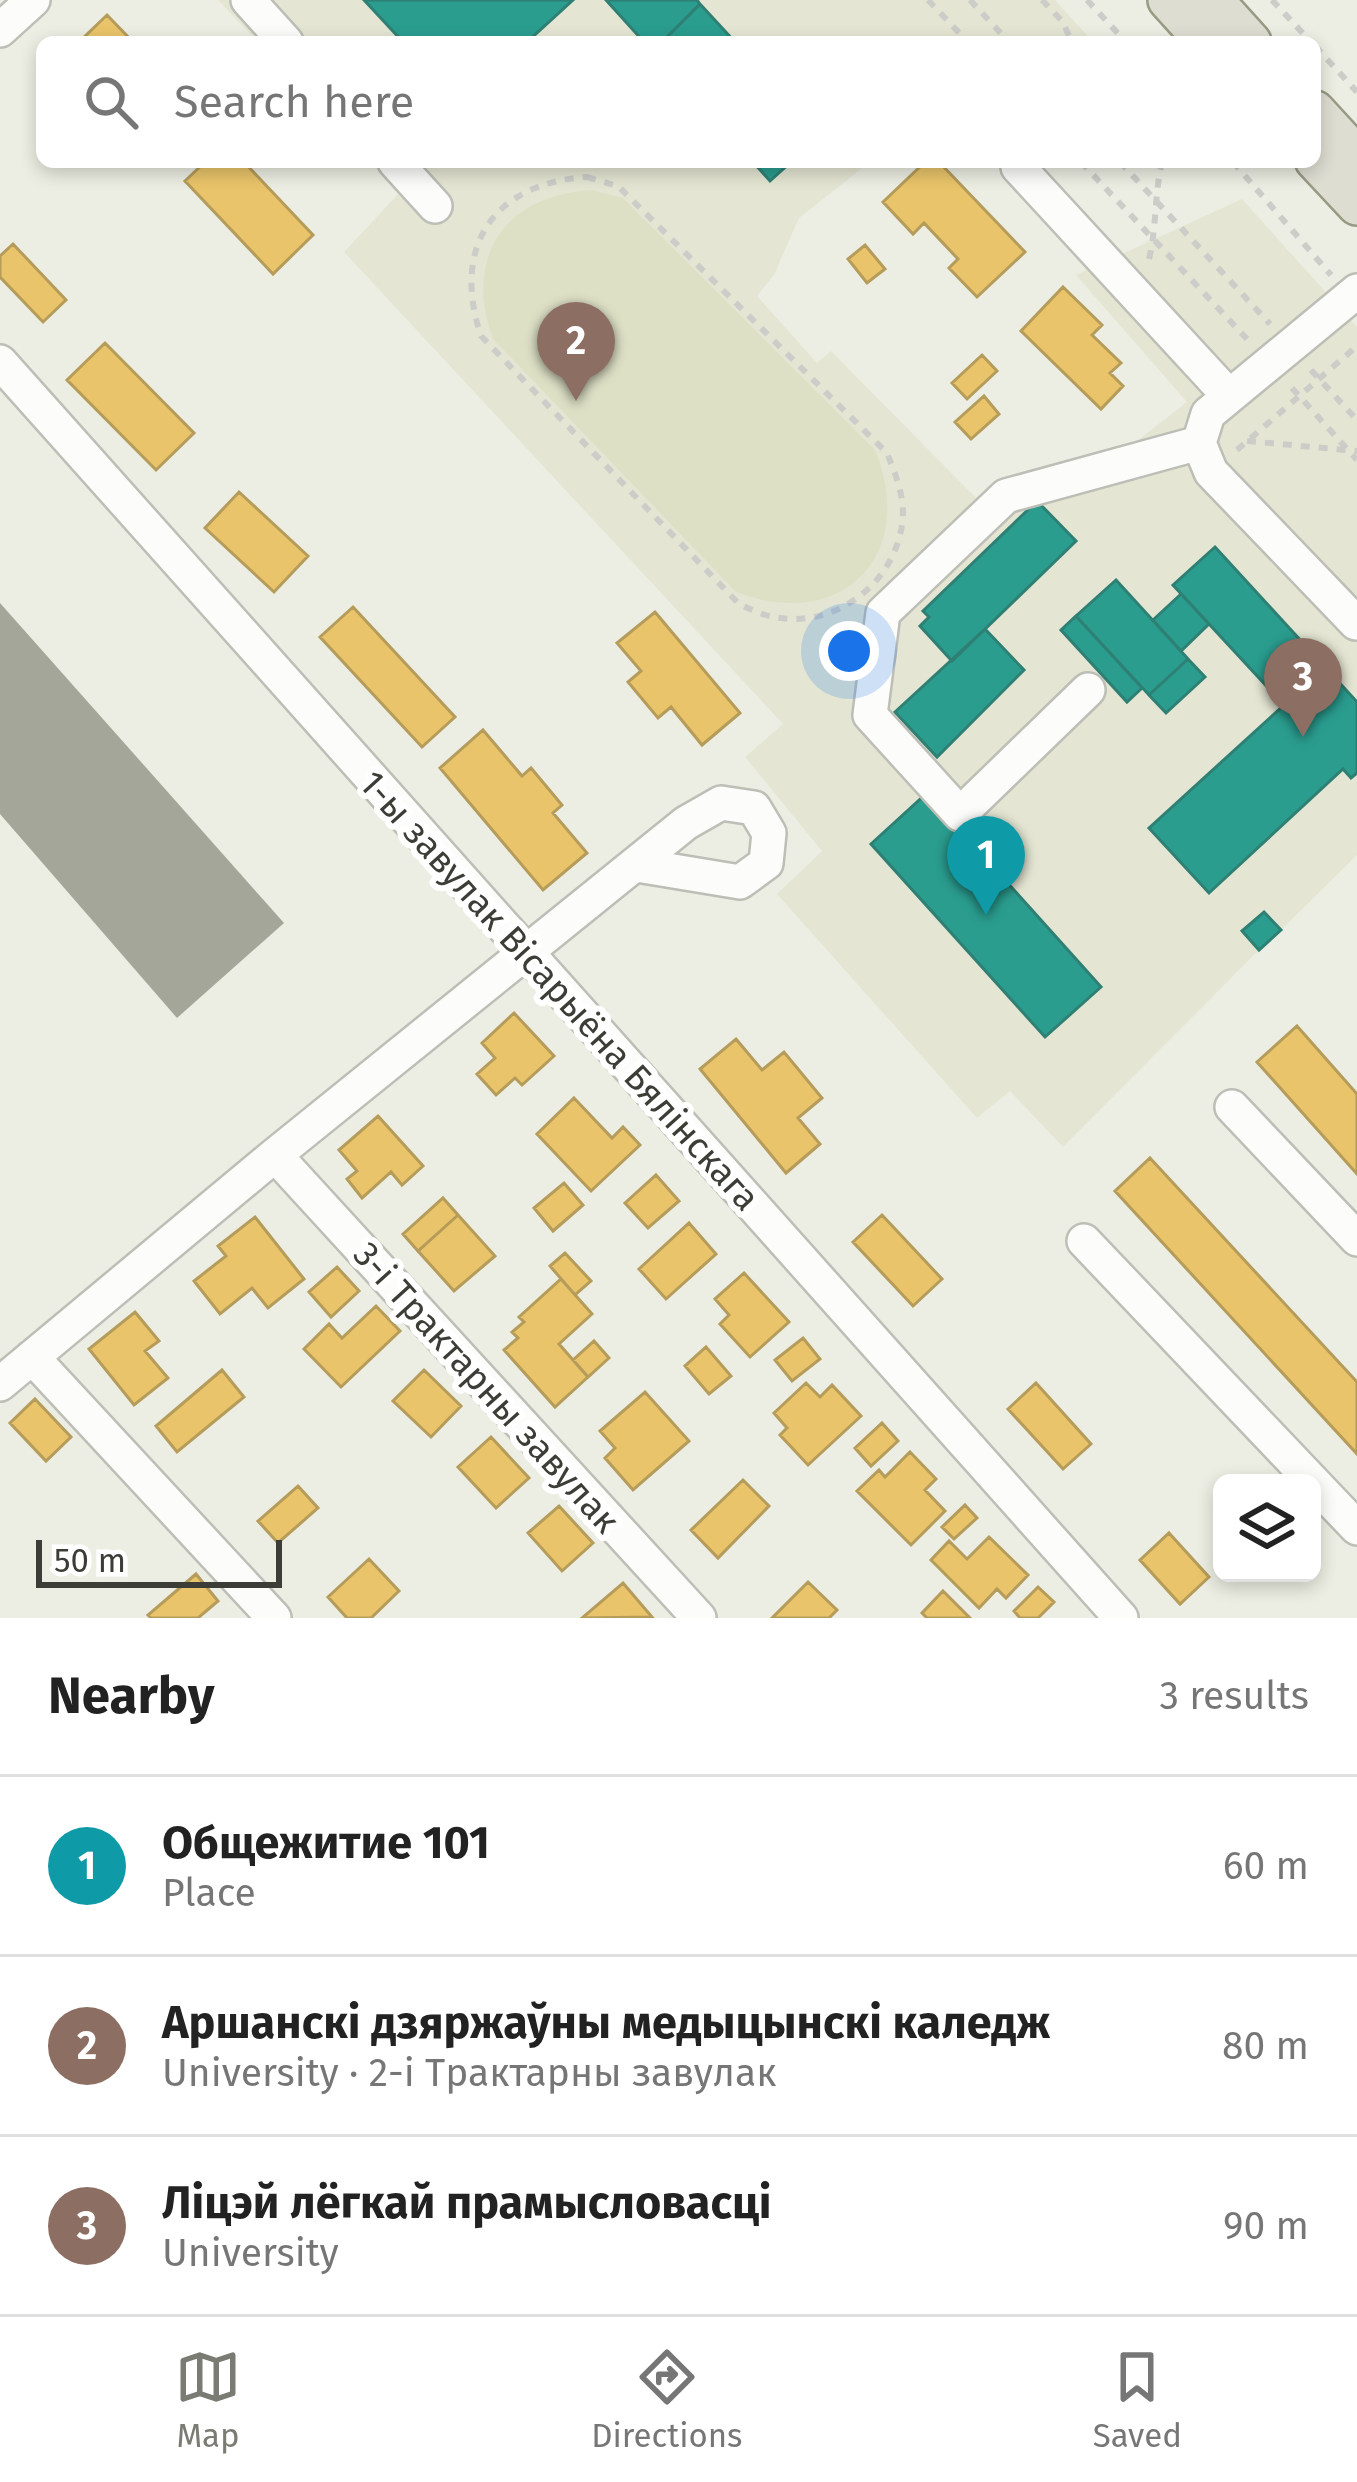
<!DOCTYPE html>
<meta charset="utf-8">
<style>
body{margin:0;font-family:"Fira Sans",sans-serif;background:#f2f2f2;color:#222}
.controls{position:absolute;right:36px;bottom:36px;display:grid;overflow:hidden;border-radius:18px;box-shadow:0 6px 18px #0003}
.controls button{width:108px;height:108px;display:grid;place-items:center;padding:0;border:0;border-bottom:3px solid #e0e0e0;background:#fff;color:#222;font:60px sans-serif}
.scale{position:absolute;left:36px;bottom:30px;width:246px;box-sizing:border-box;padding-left:12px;border:6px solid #3c3d36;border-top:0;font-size:33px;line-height:42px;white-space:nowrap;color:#3c3d36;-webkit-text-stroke:9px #fff;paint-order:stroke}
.you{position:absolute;left:849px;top:651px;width:42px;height:42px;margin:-30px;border:9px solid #fff;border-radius:50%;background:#1a73e8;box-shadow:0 0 0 18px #1a73e833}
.badge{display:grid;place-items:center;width:78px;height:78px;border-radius:50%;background:#7a7b73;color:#fff;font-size:39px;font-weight:700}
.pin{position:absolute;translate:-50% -99px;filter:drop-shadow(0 3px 6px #0008)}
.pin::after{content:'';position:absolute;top:63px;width:42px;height:36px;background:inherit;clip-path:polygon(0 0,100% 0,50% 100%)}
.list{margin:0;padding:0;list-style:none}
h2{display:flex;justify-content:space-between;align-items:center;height:156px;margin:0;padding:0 48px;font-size:51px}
h2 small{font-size:39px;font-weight:400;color:#767676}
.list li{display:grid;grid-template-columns:78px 1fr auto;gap:36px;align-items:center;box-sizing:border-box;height:180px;padding:0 48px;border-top:3px solid #e0e0e0}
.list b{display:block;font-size:45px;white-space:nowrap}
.list p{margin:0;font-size:39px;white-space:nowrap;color:#767676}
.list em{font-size:39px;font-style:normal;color:#767676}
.icon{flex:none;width:66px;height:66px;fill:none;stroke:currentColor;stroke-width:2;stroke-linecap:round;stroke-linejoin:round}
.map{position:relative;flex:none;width:1357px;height:1618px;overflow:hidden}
.search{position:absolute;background:#fff;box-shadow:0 6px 18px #0003;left:36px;right:36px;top:36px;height:132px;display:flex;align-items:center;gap:30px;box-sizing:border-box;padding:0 42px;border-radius:18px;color:#767676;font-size:45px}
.sheet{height:696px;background:#fff}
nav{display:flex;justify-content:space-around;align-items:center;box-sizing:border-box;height:168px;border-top:3px solid #e0e0e0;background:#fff;font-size:33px;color:#767676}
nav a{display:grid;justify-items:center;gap:6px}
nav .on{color:#7a7b73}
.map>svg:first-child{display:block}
.built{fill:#e4e6d3}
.green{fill:#dde0c5}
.homes{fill:#e9c46a;stroke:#b59c5a;stroke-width:3}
.schools{fill:#2a9d8f;stroke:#2f8074;stroke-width:3}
.building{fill:#a4a699}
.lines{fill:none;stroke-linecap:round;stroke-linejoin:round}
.minor-casing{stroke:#bdbeb6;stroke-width:38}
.major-casing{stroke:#999a84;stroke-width:44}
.path{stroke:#cccdc8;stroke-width:6;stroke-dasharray:9 9;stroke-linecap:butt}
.minor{stroke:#fcfcfb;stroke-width:33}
.major{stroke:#ddddd2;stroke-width:39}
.labels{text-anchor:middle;stroke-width:12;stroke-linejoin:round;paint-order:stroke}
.street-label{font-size:36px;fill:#3c3d36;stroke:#fff}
</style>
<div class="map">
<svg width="1357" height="1618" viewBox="0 0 1357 1618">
<rect width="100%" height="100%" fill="#eceee3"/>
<path class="built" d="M218,0H1055L1093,42H258Z
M371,162H870L799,218L774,275L757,296L817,363L831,351L978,500L1111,461L1187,402L1076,275L1242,199L1357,327V855L1281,930L1264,912L1243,931L1259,950L1063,1147L1010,1091L977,1118L777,894L822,851L745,757L783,724L344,252L399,193Z"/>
<path class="green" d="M592,190L623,198L875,450C918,555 842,633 736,592L493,339C463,256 505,195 592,190Z"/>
<path class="homes" d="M107,15L133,42H79Z
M205,162H244L313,235L273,274L185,181Z
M925,162H939L1025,252L977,297L949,268L958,259L924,223L913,234L883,202Z
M13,244L66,300L43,322L0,277V256Z
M865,245L885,269L867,283L848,259Z
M1063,287L1102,325L1092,335L1121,363L1110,373L1123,386L1101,409L1021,331Z
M105,343L194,433L156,470L67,380Z
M982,355L997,371L967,399L952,383Z
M984,396L999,414L971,439L955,422Z
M239,492L308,556L274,592L205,528Z
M353,607L455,717L422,747L320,637Z
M655,612L740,713L702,745L671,707L658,718L628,682L641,671L617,643Z
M483,730L522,776L531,768L562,805L553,813L587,853L543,890L440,768Z
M514,1013L554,1056L522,1085L515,1078L496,1095L477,1074L495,1058L482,1043Z
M1297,1026L1357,1094V1174L1257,1062Z
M736,1039L762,1070L784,1052L822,1098L798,1118L820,1144L786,1173L700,1069Z
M574,1098L612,1138L623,1127L640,1145L591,1191L537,1134Z
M378,1116L423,1166L402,1185L391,1172L362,1198L347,1179L357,1171L339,1150Z
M1150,1158L1357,1382V1454L1115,1191Z
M656,1175L679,1201L648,1228L625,1203Z
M564,1183L583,1205L553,1231L534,1208Z
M443,1198L458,1215L418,1251L403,1234Z
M458,1215L495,1256L454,1291L418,1251Z
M882,1215L942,1279L913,1306L853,1242Z
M255,1217L304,1279L268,1308L252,1288L220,1314L194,1281L226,1256L218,1246Z
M689,1223L716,1254L666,1299L639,1269Z
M565,1253L591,1281L575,1295L550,1266Z
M337,1267L359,1291L331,1317L309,1292Z
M744,1273L789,1322L750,1357L720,1324L729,1315L715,1299Z
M561,1279L592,1314L559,1344L588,1377L555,1407L504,1350L518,1338L512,1332L524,1322L519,1317Z
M376,1306L400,1331L341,1387L304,1349L329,1324L342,1338Z
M135,1312L159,1341L145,1351L168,1378L134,1405L89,1349Z
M803,1338L820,1359L792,1381L775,1360Z
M594,1341L609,1358L588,1377L573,1360Z
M706,1347L731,1376L709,1394L685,1366Z
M222,1370L244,1397L177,1452L156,1426Z
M424,1370L461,1406L431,1437L393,1401Z
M806,1383L820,1397L832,1385L861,1416L808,1465L780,1435L787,1428L774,1413Z
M1036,1383L1091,1444L1063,1469L1008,1409Z
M645,1392L689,1441L633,1490L605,1458L615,1448L600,1431Z
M35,1399L71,1437L46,1461L10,1423Z
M882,1423L898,1441L871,1466L855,1448Z
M491,1437L529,1478L496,1508L458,1467Z
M910,1452L936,1479L925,1490L945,1511L911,1545L857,1491L879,1470L885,1477Z
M743,1480L769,1506L718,1558L691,1530Z
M298,1486L318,1508L278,1543L258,1521Z
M965,1505L977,1518L954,1539L942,1527Z
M559,1506L593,1543L562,1571L528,1533Z
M1169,1533L1209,1577L1180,1604L1140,1560Z
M989,1537L1028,1575L1006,1598L997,1589L979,1608L931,1560L949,1541L967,1559Z
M369,1559L399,1591L371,1618H347L328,1597Z
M196,1574L218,1601L198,1618H151L148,1615Z
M808,1582L837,1610L829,1618H772Z
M623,1583L652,1617L582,1618Z
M1038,1587L1054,1602L1038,1618H1020L1014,1611Z
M943,1591L970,1618H927L922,1613Z"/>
<path class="schools" d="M364,0H573L527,42H403Z
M606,0H697L700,4L662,42H644Z
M700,4L735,42H662Z
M753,162H791L770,181Z
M1037,501L1076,541L952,661L920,626L929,617L923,611Z
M1215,547L1357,702V773L1351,778L1343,769L1209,893L1149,828L1284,705L1173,585Z
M1116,580L1188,659L1149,695L1076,616Z
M1181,594L1209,624L1181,651L1153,620Z
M1076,616L1142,688L1127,702L1061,630Z
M985,629L1024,670L937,757L895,712Z
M1188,659L1205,677L1166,713L1149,695Z
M927,793L1101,987L1045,1037L871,844Z
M1264,912L1281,930L1259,950L1242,931Z"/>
<path class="building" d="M0,603L284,923L177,1018L0,814Z"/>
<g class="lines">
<defs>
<path id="minor" d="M248,0L286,42
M0,30L33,0
M395,162L435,206
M1018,167L1229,396
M0,362L1121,1618
M1356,623L1211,472L1199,443L1208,414L1357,291
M1088,690L960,814L870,715L883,613L1006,496L1199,443
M1232,1107L1357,1239
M275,1155L699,1618
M1084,1241L1357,1528
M32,1357L274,1618
M0,1384L275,1155L686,823L721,803L754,808L769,833L766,863L740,882L637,865"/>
<path id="major" d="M1168,0L1206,42
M1213,0L1251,42
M1315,111L1357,157
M1315,160L1357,205"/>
</defs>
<use href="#minor" class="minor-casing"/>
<use href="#major" class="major-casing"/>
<path class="path" d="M928,0L968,42
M970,0L1009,42
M1042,0L1062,21L1072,42
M1087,0L1126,42
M1272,0L1311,42
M1315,46L1357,92
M1081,162L1247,339
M1120,162L1270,324
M1233,162L1331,275
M587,177L618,186L887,453C896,476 906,499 902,525C893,585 834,629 774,617C762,615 750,609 739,604L481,336C451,247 493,183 587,177Z
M1149,259C1157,227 1154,195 1162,162
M1311,370L1357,420
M1292,388L1357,460
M1247,441L1357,451
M1237,450L1357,346"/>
<use href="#minor" class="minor"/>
<use href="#major" class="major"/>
</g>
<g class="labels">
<g class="street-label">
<text transform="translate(560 990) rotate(48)" y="13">1-ы завулак Вісарыёна Бялінскага</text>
<text transform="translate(487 1387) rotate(48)" y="13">3-і Трактарны завулак</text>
</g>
</g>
</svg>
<div class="controls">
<button><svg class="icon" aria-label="layers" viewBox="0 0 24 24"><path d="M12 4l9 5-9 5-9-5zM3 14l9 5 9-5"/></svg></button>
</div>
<div class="scale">50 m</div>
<div class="you"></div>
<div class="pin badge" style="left:986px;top:915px;background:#0f9aa8">1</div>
<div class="pin badge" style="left:576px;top:401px;background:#8d6e63">2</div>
<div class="pin badge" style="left:1303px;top:737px;background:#8d6e63">3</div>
<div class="search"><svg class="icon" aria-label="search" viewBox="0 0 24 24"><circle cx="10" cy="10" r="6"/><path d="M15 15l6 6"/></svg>Search here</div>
</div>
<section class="sheet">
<h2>Nearby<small>3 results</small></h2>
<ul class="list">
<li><span class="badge" style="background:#0f9aa8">1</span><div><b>Общежитие 101</b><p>Place</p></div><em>60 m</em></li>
<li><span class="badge" style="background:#8d6e63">2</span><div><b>Аршанскі дзяржаўны медыцынскі каледж</b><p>University · 2-і Трактарны завулак</p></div><em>80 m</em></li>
<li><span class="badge" style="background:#8d6e63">3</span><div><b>Ліцэй лёгкай прамысловасці</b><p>University</p></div><em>90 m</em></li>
</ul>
</section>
<nav>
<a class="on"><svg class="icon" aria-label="map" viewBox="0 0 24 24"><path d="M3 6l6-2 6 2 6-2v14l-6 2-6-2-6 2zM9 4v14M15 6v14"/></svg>Map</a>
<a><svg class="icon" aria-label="directions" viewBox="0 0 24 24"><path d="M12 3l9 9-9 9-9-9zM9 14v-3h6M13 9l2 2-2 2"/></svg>Directions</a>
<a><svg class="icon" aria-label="saved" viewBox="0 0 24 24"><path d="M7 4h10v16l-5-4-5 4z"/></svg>Saved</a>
</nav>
